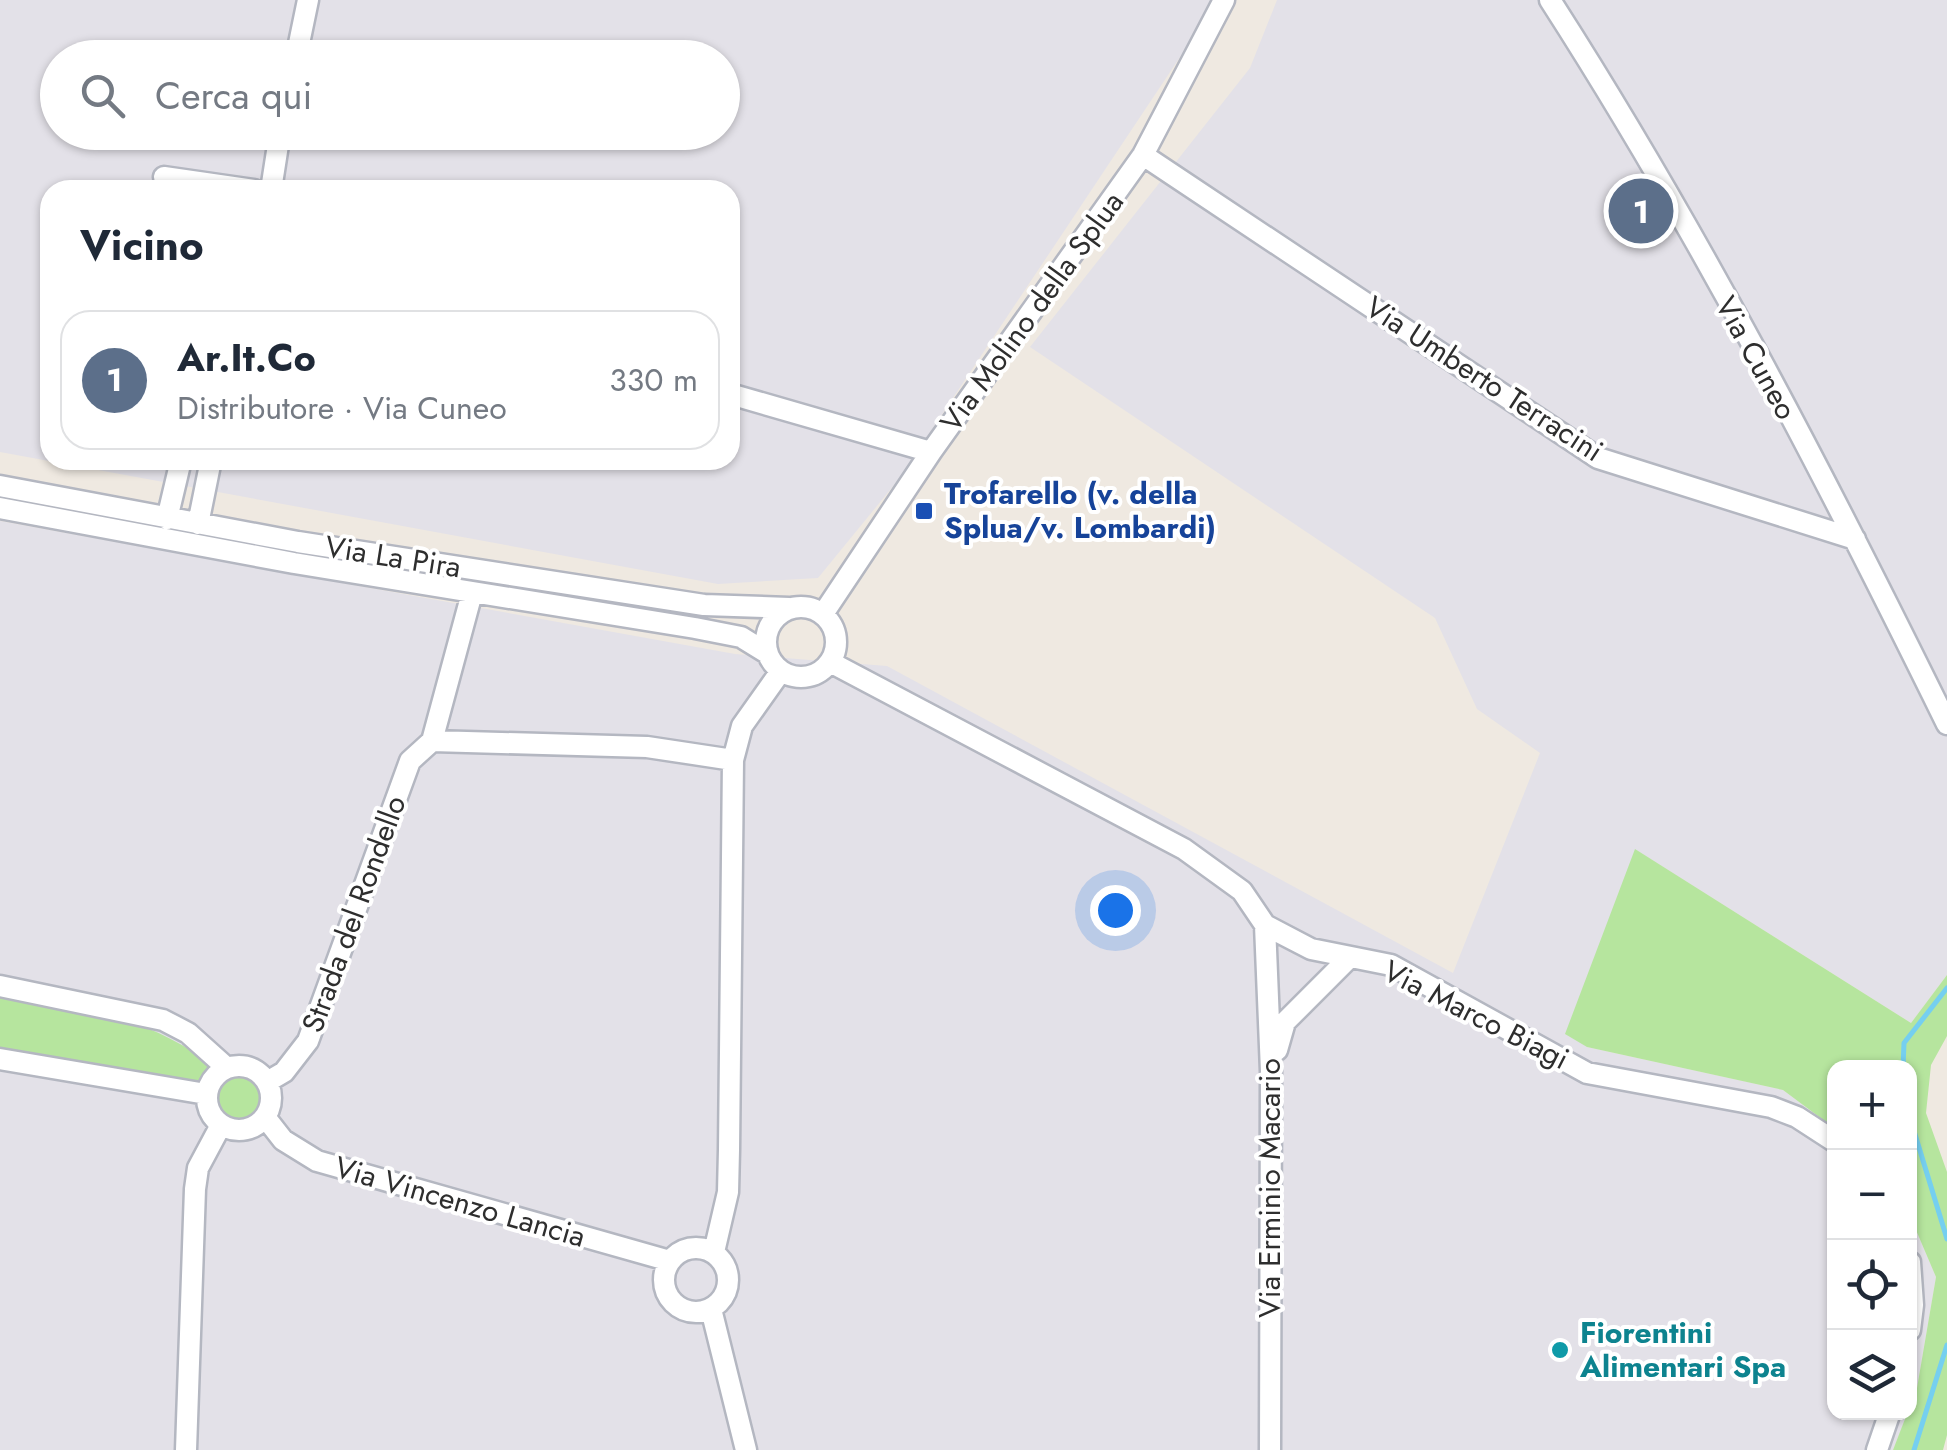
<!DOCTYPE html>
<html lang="it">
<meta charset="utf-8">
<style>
body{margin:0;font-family:Jost,sans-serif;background:#f6f6f7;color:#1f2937}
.controls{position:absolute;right:30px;bottom:30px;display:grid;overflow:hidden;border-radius:20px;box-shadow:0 2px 8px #0004}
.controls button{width:90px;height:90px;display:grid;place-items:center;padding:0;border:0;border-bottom:2px solid #e0e1e3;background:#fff;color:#1f2937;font:50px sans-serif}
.you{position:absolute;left:1115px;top:910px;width:35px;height:35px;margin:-25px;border:8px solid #fff;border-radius:50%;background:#1a73e8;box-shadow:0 0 0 15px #1a73e833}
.badge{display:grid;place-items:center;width:65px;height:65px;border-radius:50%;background:#4264fb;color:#fff;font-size:32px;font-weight:700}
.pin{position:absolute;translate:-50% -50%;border:5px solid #fff;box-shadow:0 2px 10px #0006}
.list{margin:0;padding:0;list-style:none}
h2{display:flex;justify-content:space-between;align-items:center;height:130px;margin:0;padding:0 40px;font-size:42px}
h2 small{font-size:32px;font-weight:400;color:#747a83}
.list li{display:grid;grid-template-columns:65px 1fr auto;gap:30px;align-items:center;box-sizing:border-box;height:140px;margin:0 20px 20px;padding:0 20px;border:2px solid #e0e1e3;border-radius:30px}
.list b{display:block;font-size:38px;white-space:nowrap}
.list p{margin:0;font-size:32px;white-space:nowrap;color:#747a83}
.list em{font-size:32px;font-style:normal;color:#747a83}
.icon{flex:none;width:55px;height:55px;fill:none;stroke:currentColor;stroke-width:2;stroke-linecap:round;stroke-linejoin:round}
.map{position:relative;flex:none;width:1947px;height:1450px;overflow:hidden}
.search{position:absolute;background:#fff;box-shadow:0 2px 8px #0004;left:40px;top:40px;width:700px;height:110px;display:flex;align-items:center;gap:25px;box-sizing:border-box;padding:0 35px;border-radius:55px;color:#747a83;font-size:38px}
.panel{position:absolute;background:#fff;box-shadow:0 2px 8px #0004;left:40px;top:180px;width:700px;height:290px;border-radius:30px}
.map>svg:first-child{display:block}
.industrial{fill:#e3e1e8;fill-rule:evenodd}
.green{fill:#b6e59e}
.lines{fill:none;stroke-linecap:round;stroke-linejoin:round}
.stream{stroke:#75cff0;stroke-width:5}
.minor-casing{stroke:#b4b7c1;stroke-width:25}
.minor{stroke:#fff;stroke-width:20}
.transit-dot{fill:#1a4fb4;stroke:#fff;stroke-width:4}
.culture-dot{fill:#0f9aa8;stroke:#fff;stroke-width:4}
.labels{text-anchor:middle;stroke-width:8;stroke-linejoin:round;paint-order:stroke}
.street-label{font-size:30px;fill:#2e2e2e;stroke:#fff}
.transit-label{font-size:30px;font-weight:bold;fill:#164399;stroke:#fff;text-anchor:start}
.culture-label{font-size:30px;font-weight:bold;fill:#0d838f;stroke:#fff;text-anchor:start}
</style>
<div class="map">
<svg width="1947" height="1450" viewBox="0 0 1947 1450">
<rect width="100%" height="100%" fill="#efe9e1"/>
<path class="industrial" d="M0,0H1218L899,479L818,578L718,584L0,452ZM58,58H722V132H58ZM50,190H730V460H50Z
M1277,0H1947V975L1911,1023L1636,850L1587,1047L1783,1090L1834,1128V1412L1908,1413L1893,1450H0V521L735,654L887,666L1453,973L1540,753L1477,709L1435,618L1030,347L1250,68Z
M1910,1216L1936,1277L1917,1388L1910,1408Z"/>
<path class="green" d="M1635,849L1911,1023L1947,975V1036L1931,1065L1926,1113L1947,1172V1435L1943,1450H1893L1917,1388L1936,1277L1910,1216V1068H1834V1128L1783,1090L1587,1047L1565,1034Z
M0,994C82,1009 137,1013 208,1061L209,1073L199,1083L0,1049Z
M216 1097a22 22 0 1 1 44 0a22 22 0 1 1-44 0Z"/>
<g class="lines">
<path class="stream" d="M1903,1068L1904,1043L1947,988
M1910,1118L1947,1239
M1914,1450L1947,1345"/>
<defs>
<path id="minor" d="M1550,0C1698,230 1826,478 1947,724
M296,58L308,0
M1143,155L1598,458L1855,539
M164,177L254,190
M271,190L280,132
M730,394L931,452
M0,486L298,542L704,605L789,608
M0,508L294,563L695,628L741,637L767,653
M167,519L181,460
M198,524L211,460
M766 642a35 35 0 1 1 70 0a35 35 0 1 1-70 0Z
M823,614L931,452L1143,155L1224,0
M830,662L1184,849L1242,891L1265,925L1311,949L1391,965L1587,1073L1771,1107L1797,1117L1834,1141
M432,741L472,593
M1265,925L1271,1071L1270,1450
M0,986L163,1020L188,1033L227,1068
M1277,1050L1285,1022L1349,958
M0,1059L206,1094
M207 1098a32 32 0 1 1 64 0a32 32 0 1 1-64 0Z
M267,1082L284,1072L308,1041L410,761L432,741L647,747L733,760
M265,1117L283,1140L317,1161L670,1261
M664 1280a32 32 0 1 1 64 0a32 32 0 1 1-64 0Z
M714,1252L728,1192L729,1150L733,760L742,726L781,671
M1910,1262L1913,1305L1910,1330
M711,1309L746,1450
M186,1450L195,1189L198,1168L221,1125
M1877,1450L1890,1412"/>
</defs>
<use href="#minor" class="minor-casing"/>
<use href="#minor" class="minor"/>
</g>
<rect class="transit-dot" x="914" y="501" width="20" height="20" rx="5"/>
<circle class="culture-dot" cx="1560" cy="1350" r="10"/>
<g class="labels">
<g class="street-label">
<text transform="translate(1032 312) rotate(-54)" y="10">Via Molino della Splua</text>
<text transform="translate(1756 358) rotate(61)" y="10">Via Cuneo</text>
<text transform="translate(1484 379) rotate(33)" y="10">Via Umberto Terracini</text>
<text transform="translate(393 557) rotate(9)" y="10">Via La Pira</text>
<text transform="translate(354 914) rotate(-70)" y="10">Strada del Rondello</text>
<text transform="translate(1476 1015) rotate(27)" y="10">Via Marco Biagi</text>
<text transform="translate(1270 1188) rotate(-90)" y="10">Via Erminio Macario</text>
<text transform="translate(460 1202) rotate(16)" y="10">Via Vincenzo Lancia</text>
</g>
<g class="transit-label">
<text x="944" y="504">Trofarello (v. della<tspan x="944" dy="34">Splua/v. Lombardi)</tspan></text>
</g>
<g class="culture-label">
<text x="1580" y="1343">Fiorentini<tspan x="1580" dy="34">Alimentari Spa</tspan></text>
</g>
</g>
</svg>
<div class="controls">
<button>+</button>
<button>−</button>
<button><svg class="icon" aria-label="locate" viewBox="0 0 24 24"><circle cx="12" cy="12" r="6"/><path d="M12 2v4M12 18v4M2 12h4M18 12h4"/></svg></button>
<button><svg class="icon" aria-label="layers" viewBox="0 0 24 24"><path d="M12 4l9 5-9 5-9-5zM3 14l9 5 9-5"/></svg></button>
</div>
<div class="you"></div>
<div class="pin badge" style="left:1641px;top:211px;background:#5c6f8a">1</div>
<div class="search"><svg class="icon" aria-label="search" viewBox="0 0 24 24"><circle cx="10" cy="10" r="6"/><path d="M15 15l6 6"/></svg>Cerca qui</div>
<section class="panel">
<h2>Vicino<small></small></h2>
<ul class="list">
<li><span class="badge" style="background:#5c6f8a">1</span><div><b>Ar.It.Co</b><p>Distributore · Via Cuneo</p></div><em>330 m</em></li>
</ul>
</section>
</div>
